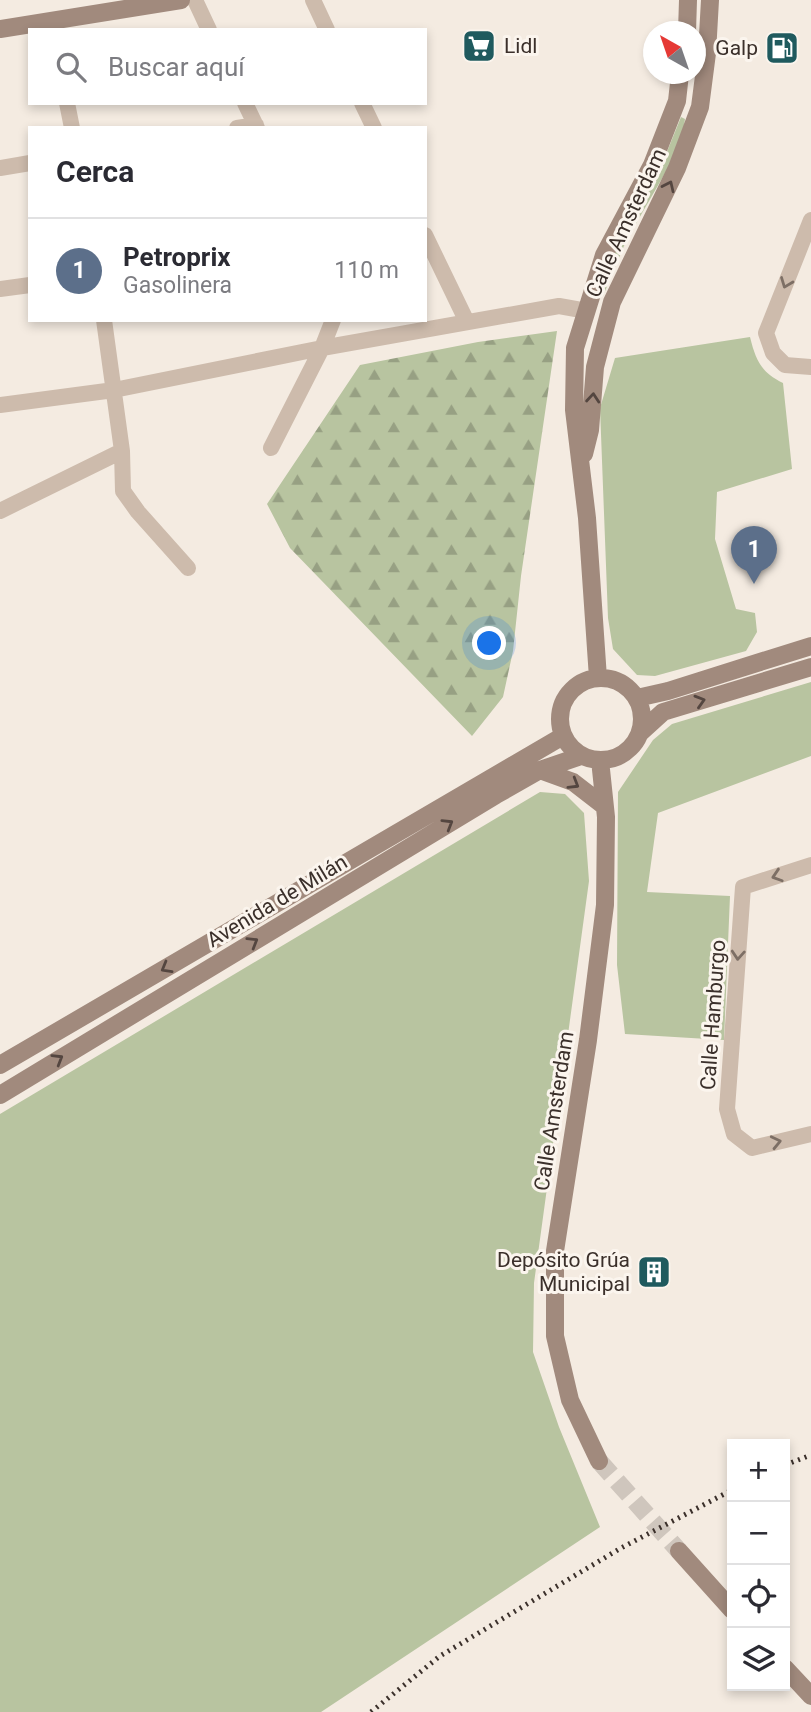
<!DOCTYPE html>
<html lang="es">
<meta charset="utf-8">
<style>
body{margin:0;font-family:Roboto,sans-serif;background:#f2f2f3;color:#2b2b33}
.controls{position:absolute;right:21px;bottom:21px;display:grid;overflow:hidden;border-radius:0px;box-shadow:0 4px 10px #0003}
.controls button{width:63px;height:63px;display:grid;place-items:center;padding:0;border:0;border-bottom:2px solid #e1e1e2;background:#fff;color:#2b2b33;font:35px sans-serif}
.compass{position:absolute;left:643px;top:21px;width:63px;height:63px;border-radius:50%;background:#fff;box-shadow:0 4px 10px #0003;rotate:320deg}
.you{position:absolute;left:490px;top:644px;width:24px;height:24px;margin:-18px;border:5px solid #fff;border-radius:50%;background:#1a73e8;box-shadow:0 0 0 10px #1a73e833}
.badge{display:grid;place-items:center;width:46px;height:46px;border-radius:50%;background:#1f5a5e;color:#fff;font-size:23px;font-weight:700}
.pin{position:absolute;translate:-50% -58px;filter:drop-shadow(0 2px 4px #0008)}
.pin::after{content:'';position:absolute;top:37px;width:24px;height:21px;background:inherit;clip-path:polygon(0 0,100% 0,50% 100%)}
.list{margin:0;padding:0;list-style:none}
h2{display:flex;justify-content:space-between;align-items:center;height:91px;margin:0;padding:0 28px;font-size:30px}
h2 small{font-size:23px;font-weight:400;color:#7c7c81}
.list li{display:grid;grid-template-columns:46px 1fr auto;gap:21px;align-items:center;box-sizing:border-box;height:105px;padding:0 28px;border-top:2px solid #e1e1e2}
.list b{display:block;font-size:26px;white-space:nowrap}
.list p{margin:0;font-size:23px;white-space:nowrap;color:#7c7c81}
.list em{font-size:23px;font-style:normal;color:#7c7c81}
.icon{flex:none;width:38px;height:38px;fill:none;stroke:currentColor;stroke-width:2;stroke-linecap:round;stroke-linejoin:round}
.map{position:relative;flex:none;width:811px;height:1712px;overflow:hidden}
.search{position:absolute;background:#fff;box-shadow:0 4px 10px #0003;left:28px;top:28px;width:399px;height:77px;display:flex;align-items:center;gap:18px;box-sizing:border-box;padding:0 24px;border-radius:0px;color:#7c7c81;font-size:26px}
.panel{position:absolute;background:#fff;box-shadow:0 4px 10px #0003;left:28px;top:126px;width:399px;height:196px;border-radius:0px}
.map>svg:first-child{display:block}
.grass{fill:#b8c4a0}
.forest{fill:url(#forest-firs)}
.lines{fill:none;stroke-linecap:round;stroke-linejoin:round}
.secondary-tunnel{stroke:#cfc6bd;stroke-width:18;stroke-dasharray:18 9;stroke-linecap:butt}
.street{stroke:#cdbbac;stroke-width:16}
.secondary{stroke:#a18a7d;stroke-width:18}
.rail{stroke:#3b302b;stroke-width:5;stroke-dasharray:2 5;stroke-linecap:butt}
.oneway{stroke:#544640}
.oneway2{stroke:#7d6f65}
.labels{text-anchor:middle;stroke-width:6;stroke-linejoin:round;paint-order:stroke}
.poi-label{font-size:21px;fill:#3b302b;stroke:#fbf5ee;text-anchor:end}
.street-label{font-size:21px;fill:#3b302b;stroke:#fbf5ee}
</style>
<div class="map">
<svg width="811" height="1712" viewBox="0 0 811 1712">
<defs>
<pattern id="forest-firs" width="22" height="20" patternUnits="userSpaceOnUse" patternTransform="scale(1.75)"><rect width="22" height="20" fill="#b8c4a0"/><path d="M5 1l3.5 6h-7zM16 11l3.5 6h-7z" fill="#97a083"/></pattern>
</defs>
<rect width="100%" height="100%" fill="#f4ebe1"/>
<path class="grass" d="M681,117L685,119L684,126L668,168L626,241L603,296L598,294L606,269L660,169Z
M750,337C756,361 761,372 783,383L792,469L717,492L715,539L736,609L755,613L757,632L746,651L655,676L637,675L613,649L608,618L600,408L615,358Z
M811,682V756L658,813L647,892L730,896L724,1040L625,1034L617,965L618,792L653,740L672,724Z
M540,792L565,794L584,813L589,881L534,1283L533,1352L559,1427L600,1527L321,1712H0V1114Z"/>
<path class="forest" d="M557,331L521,576L513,651L503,697L472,736L290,548L267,504L360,365L478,342Z"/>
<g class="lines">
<path class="secondary-tunnel" d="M599,1461L679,1551"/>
<path class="street" d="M195,0L209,30
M313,0L327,30
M67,103L72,128
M245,103L257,128
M362,103L374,128
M237,128L256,125
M0,168L30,163
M811,220L766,333L773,353L785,365L811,367
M425,235L467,322
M0,289L30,285
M104,320L122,451L123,491L138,512L188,568
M0,405L114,390L322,348L559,306L587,311
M271,448L322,348L333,320
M0,511L122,451
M811,865L743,887L727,1109L734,1134L752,1148L811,1134"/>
<path class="secondary" d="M0,29L181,0
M687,32L688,0
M584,454L590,430L595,367L612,302L677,168L700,107L707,53L710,0
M560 719a41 41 0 1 1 82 0a41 41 0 1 1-82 0Z
M598,678L587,518L574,410L575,348L604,255L652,165L677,101L680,74
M637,698L668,691L811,646
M641,732L663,712L811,667
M540,770L573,782L604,806
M0,1065L563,736
M0,1095L496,795L540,770L581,756
M599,1461L570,1400L555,1336V1251L588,1040L605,905L606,817L600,760
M679,1551L732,1610
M785,1668L811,1696"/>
<path class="rail" d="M785,1465L811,1455
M371,1712L440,1656L621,1548L732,1490"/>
</g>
<defs><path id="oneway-chevron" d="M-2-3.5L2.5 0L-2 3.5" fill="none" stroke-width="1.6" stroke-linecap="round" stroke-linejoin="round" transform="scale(1.75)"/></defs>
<g class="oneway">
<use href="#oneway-chevron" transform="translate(669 186) rotate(-65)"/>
<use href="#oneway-chevron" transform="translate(593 398) rotate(-85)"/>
<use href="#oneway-chevron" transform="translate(700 701) rotate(-17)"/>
<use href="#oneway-chevron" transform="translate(574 784) rotate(31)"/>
<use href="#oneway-chevron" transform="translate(448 824) rotate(-31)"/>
<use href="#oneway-chevron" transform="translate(253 942) rotate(-31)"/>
<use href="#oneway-chevron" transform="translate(166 968) rotate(150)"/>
<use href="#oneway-chevron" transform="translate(58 1059) rotate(-31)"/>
</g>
<g class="oneway2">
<use href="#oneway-chevron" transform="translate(786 283) rotate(111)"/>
<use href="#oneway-chevron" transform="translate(777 876) rotate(162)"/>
<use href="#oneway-chevron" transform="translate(738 955) rotate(94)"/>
<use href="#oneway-chevron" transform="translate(776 1142) rotate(-13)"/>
</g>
<defs>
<symbol id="supermarket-square" viewBox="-11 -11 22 22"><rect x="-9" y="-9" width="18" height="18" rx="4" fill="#1f5a5e" stroke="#fbf5ee"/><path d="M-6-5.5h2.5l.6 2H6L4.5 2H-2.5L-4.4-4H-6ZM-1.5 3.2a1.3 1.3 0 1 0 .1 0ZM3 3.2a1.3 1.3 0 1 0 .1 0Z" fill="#fff"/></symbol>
<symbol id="fuel-square" viewBox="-11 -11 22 22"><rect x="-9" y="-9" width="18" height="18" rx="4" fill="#1f5a5e" stroke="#fbf5ee"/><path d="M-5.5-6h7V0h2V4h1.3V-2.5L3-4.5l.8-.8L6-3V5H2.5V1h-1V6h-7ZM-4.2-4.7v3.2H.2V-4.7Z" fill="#fff"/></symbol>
<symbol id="building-square" viewBox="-11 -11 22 22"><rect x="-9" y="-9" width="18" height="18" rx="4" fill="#1f5a5e" stroke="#fbf5ee"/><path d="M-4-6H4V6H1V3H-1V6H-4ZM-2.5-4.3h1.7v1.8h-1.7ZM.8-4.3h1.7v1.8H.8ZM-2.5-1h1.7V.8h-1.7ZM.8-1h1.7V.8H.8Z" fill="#fff"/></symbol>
</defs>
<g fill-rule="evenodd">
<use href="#supermarket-square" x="460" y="27" width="38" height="38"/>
<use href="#fuel-square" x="763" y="29" width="38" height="38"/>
<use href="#building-square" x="635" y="1253" width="38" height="38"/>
</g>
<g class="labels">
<g class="poi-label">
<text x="504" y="53" text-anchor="start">Lidl</text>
<text x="758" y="55">Galp</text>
<text x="630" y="1267">Depósito Grúa<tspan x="630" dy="24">Municipal</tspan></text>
</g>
<g class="street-label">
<text transform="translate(626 223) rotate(-65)" y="7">Calle Amsterdam</text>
<text transform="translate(277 901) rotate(-31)" y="7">Avenida de Milán</text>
<text transform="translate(713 1015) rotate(-86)" y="7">Calle Hamburgo</text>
<text transform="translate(554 1111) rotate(-81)" y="7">Calle Amsterdam</text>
</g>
</g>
</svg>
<div class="controls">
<button>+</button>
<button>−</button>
<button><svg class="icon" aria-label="locate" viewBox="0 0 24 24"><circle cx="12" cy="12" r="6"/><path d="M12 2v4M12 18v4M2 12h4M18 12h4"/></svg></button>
<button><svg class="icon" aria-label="layers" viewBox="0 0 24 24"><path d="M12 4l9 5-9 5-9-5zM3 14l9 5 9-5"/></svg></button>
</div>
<svg class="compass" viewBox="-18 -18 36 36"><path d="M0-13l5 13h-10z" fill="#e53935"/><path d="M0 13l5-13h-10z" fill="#7c7c81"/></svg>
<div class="you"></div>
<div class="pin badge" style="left:754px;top:584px;background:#5c6f8a">1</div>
<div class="search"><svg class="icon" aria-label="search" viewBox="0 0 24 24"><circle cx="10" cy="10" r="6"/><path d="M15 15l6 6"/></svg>Buscar aquí</div>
<section class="panel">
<h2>Cerca<small></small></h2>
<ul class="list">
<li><span class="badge" style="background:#5c6f8a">1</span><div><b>Petroprix</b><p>Gasolinera</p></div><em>110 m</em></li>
</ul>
</section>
</div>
